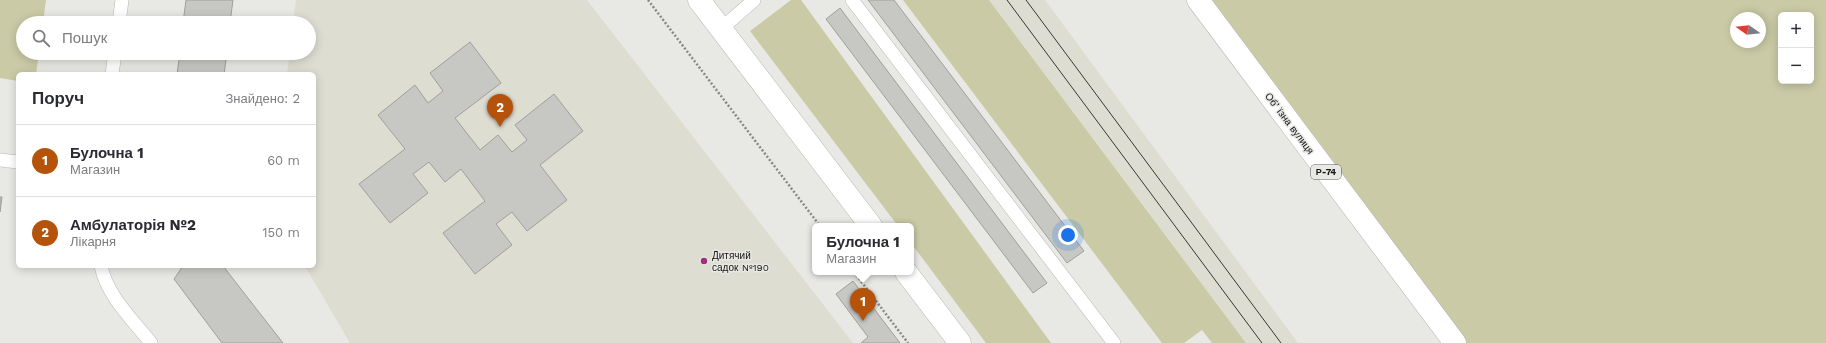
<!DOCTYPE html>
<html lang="uk">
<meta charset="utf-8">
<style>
body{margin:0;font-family:"Work Sans",sans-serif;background:#f2f2f3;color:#2b2b33}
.controls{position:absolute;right:12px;top:12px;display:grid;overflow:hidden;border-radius:6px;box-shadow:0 2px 10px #0003}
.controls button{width:36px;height:36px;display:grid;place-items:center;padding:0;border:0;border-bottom:1px solid #e1e1e2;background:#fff;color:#2b2b33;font:20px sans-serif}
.compass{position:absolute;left:1730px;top:12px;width:36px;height:36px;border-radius:50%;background:#fff;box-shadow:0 2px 10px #0003;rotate:284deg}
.you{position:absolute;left:1068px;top:235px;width:14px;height:14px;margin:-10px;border:3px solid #fff;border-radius:50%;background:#1a73e8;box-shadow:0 0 0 6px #1a73e833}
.badge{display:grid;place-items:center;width:26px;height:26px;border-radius:50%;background:#b45309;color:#fff;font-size:13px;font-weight:700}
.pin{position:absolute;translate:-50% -33px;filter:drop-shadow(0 1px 2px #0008)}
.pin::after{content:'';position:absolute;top:21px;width:14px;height:12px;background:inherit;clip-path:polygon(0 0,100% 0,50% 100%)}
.popup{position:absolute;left:812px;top:223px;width:102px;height:52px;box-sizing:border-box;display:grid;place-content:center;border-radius:6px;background:#fff;filter:drop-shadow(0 1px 3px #0005);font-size:13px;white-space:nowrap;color:#7c7c81}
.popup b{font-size:15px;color:#2b2b33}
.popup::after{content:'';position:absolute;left:50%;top:100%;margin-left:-8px;border:8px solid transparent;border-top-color:#fff}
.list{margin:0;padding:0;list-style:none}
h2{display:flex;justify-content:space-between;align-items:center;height:52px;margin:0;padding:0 16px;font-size:17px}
h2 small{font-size:13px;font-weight:400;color:#7c7c81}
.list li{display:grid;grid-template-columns:26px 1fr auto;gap:12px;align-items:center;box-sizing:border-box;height:72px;padding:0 16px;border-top:1px solid #e1e1e2}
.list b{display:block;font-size:15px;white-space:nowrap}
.list p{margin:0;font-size:13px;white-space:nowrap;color:#7c7c81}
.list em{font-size:13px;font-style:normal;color:#7c7c81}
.icon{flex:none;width:22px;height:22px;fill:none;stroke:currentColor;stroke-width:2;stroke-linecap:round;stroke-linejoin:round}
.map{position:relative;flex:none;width:1826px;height:343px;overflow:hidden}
.search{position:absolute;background:#fff;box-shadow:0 2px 10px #0003;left:16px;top:16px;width:300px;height:44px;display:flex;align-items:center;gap:10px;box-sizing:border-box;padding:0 14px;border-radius:22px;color:#7c7c81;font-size:15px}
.panel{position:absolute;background:#fff;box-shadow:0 2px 10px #0003;left:16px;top:72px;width:300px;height:196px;border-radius:6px}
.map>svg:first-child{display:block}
.built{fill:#ddddd2}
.green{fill:#cbcaa6;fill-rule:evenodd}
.building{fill:#c7c7c3;stroke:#9f9f9c}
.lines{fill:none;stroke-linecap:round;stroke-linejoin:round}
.lane-casing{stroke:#b7b7b3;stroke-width:14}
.secondary-casing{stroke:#b7b7b3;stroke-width:23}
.primary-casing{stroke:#b7b7b3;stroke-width:23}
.path{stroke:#888885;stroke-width:2.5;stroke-dasharray:2 2;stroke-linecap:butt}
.lane{stroke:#fff;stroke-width:13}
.secondary{stroke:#fff;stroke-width:22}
.primary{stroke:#fff;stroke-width:22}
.tram{stroke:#383837;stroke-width:1}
.poi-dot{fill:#a32b83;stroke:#e8e8e4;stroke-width:1.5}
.labels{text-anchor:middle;stroke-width:3;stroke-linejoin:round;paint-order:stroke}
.shield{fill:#e8e8e4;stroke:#545452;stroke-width:1}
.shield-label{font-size:9px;font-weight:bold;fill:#151514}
.street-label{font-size:10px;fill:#151514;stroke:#e8e8e4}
.poi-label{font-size:10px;fill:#151514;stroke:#e8e8e4;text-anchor:start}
</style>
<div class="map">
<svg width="1826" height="343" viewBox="0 0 1826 343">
<rect width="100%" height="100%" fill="#e8e8e4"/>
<path class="built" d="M296,0H587L853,343H350L305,266H314V74H287L290,53H309V23H293Z
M989,0H1045L1298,343H1246Z"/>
<path class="green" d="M0,0H46L43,23H23V53H39L36,74H18V81L0,78Z
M791,0H801L1051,343H986L911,243V226H898L750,31Z
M903,0H989L1246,343H1212L1202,330L1184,343H1162Z
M1198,0H1826V343H1455ZM1781,15H1811V81H1781ZM1736,18H1760V42H1736Z"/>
<path class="building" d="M186,0H233L230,23H183Z
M868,0H894L1084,251L1067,263Z
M840,8L1047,283L1033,293L826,19Z
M470,42L501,83L455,118L480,150L498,135L512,152L527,140L515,125L554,94L583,131L540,165L567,200L527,231L512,212L496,224L512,245L475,274L443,233L485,201L461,169L445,182L429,162L413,174L428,193L390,223L359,184L405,149L378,115L415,85L428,103L443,91L430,73Z
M180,53H227L224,74H177Z
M0,197H2L0,212Z
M183,266H223L283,343H222L174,279Z
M853,281L900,343H861L868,337L836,294Z"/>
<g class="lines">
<defs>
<path id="lane" d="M852,0L1114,343
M119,23L122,0
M721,29L754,0
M112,74L115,53
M0,160L18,162
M101,266C107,296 133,320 151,343"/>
<path id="secondary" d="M699,0L871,226
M906,272L960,343"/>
<path id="primary" d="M1198,0L1455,343"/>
</defs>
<use href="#lane" class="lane-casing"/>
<use href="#secondary" class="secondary-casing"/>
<use href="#primary" class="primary-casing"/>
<path class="path" d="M648,0L820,226
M854,272L908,343"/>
<use href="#lane" class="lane"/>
<use href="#secondary" class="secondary"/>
<use href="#primary" class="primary"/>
<path class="tram" d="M1007,0L1262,343
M1026,0L1281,343"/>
</g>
<circle class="poi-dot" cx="704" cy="261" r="4"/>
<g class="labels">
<rect class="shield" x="1311" y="165" width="30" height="14" rx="3"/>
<g class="shield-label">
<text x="1326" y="175">Р-74</text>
</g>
<g class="street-label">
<text transform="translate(1290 123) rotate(53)" y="4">Обʼїзна вулиця</text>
</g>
<g class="poi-label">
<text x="712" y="259">Дитячий<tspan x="712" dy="12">садок №190</tspan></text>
</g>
</g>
</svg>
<div class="controls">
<button>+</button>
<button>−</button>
</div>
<svg class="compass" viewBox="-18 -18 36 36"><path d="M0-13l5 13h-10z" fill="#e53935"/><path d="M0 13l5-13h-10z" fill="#7c7c81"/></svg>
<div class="you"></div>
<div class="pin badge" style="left:863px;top:321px">1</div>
<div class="popup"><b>Булочна 1</b>Магазин</div>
<div class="pin badge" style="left:500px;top:127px">2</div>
<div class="search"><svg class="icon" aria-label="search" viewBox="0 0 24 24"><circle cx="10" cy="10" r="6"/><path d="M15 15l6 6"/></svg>Пошук</div>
<section class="panel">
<h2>Поруч<small>Знайдено: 2</small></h2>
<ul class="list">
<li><span class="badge">1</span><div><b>Булочна 1</b><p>Магазин</p></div><em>60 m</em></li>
<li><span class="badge">2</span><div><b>Амбулаторія №2</b><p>Лікарня</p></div><em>150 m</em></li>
</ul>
</section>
</div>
